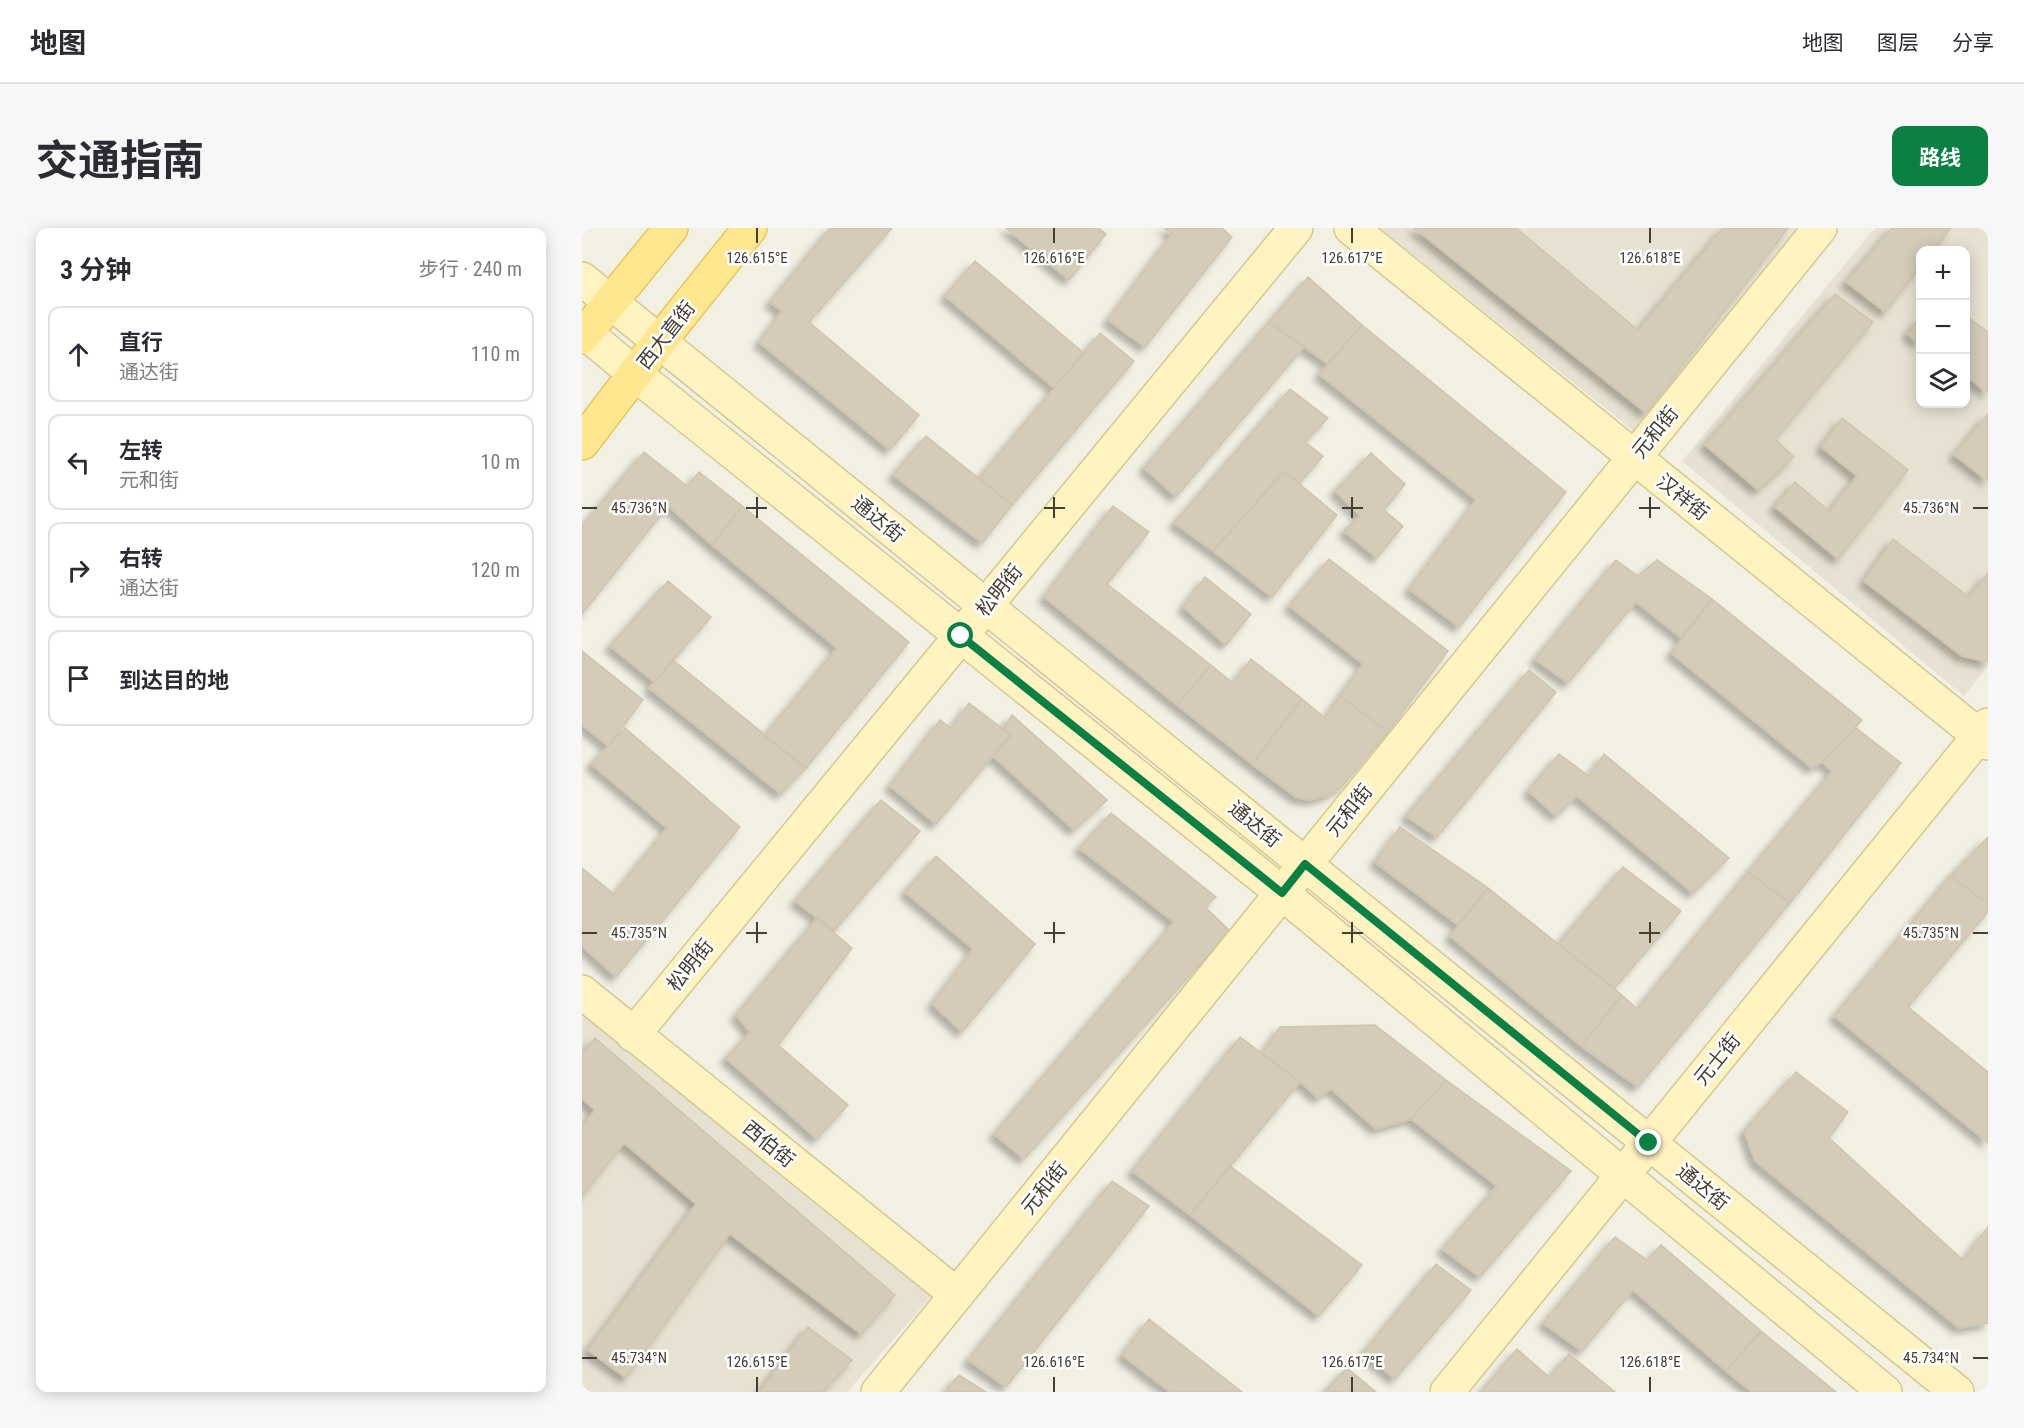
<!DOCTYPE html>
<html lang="zh">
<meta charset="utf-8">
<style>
body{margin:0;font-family:"Roboto Condensed","Noto Sans SC",sans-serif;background:#f7f7f7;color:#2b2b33}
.controls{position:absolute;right:18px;top:18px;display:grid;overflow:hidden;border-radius:12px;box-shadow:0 3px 15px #0003}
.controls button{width:54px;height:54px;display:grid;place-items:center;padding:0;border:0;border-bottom:2px solid #e1e1e2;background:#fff;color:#2b2b33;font:30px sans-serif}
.stop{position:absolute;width:18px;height:18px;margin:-14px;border:4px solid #0b8043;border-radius:50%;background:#fff}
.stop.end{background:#0b8043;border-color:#fff;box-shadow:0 2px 6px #0008}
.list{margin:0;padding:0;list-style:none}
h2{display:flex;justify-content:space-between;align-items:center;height:78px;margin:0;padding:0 24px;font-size:26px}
h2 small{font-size:20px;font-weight:400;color:#7c7c81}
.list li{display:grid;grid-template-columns:39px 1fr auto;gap:18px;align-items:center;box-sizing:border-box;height:96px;margin:0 12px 12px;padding:0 12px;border:2px solid #e1e1e2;border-radius:12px}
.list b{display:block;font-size:22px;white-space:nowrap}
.list p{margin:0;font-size:20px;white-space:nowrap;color:#7c7c81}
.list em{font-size:20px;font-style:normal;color:#7c7c81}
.icon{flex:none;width:33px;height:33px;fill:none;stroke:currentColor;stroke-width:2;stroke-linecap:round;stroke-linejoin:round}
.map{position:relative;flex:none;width:1406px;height:1164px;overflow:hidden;border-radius:12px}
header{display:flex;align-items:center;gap:36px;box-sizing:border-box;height:84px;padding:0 30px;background:#fff;border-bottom:2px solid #e1e1e2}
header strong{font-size:28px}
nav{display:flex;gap:33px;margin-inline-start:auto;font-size:21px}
.intro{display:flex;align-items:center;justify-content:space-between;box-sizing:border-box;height:144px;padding:0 36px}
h1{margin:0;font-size:42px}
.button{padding:15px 27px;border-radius:12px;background:#0b8043;color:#fff;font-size:21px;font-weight:700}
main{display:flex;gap:36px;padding:0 36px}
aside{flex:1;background:#fff;border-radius:12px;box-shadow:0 3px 15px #0003}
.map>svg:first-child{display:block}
.residential{fill:#e6e1d1;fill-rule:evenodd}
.building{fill:#d4cbb8;stroke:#cfc4ac;stroke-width:1.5;filter:url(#shadow)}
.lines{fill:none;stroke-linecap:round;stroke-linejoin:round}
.secondary-casing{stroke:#d4c791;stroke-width:36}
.primary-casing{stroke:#e6c75d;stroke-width:36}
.secondary{stroke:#fff4c1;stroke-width:33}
.primary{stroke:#ffe790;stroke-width:33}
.route{stroke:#0b8043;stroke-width:8}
.ticks{fill:none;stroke:#443f33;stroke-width:2}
.labels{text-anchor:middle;stroke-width:5;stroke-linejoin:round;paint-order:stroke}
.street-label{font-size:20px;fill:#443f33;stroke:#fff}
.ticks-label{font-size:15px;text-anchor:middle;fill:#443f33;stroke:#fff;stroke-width:5;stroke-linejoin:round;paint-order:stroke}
</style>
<header>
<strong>地图</strong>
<nav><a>地图</a><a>图层</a><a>分享</a></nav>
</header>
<div class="intro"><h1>交通指南</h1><a class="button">路线</a></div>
<main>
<aside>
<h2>3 分钟<small>步行 · 240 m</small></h2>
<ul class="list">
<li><svg class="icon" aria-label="ahead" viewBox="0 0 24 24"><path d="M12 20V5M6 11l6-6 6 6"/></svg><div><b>直行</b><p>通达街</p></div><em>110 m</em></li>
<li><svg class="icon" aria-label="left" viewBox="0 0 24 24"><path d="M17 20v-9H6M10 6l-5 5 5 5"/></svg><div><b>左转</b><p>元和街</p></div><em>10 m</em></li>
<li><svg class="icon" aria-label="right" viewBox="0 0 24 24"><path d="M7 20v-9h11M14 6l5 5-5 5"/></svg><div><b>右转</b><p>通达街</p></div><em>120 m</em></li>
<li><svg class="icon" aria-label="arrive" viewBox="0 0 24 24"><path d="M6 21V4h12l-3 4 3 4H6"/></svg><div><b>到达目的地</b></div></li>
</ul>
</aside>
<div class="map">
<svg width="1406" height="1164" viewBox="0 0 1406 1164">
<defs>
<filter id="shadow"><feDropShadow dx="-5.5" dy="5.5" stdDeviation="3" flood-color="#0004"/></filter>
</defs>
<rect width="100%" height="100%" fill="#f2efe3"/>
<path class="residential" d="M798,0H1242L1068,216Z
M1293,0H1406V438L1382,468L1100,233ZM1338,22H1384V176H1338Z
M0,783L349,1069L265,1164H0Z"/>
<path class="building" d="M248,0H310L227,94L337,187L308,222L177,114L200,83L188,74Z
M424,0H516L524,6L487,52Z
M582,0H640L650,9L563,119L526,92L590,6Z
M832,0H934L1056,102L1141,0H1206L1064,185Z
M1310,0H1369L1351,22H1338V39L1303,84L1264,54Z
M393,33L502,125L472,160L363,68Z
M726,49L780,97L746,136L687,94Z
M1253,66L1291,94L1193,211L1212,229L1176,262L1123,217Z
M1384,88L1406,104V165L1384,148Z
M1338,90V116L1325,106Z
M687,94L722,119L594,269L562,240Z
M780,97L984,264L877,399L827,361L894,272L737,146Z
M518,105L552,133L430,277L397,250Z
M708,161L746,190L723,214L741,228L717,256L702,243L631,323L592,295Z
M1406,186V253L1372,227Z
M1260,190L1326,242L1256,331L1193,279L1213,254L1247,283L1275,248L1239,219Z
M344,208L430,277L400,315L311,247Z
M62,224L105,258L117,244L160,278L130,317L86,278L0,386V298Z
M789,225L823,256L802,282L821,298L795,330L762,303L778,288L753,263Z
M702,243L755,287L690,369L631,323Z
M160,278L327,414L224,540L182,508L255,420L130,317Z
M531,278L567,304L525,356L629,437L595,477L462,369Z
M1311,311L1387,369L1406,345V432L1404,434L1380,428L1282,353Z
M747,331L866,423L806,504L758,468L781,436L707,378Z
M1034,332L1056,348L1075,332L1130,371L1099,410L1054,374L986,455L953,431Z
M623,349L669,386L644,417L601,379Z
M86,353L129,389L72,454L28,418Z
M1130,371L1280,492L1240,534L1230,540L1089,425Z
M0,423L61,472L26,518L0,497Z
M669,431L720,471L670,536L595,477L629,437L651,455Z
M91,432L224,540L199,566L67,460Z
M947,442L974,464L855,609L824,588Z
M758,468L806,504L759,560L744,568L727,572L714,569L670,536L720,471L743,490Z
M387,475L429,507L354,596L308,558L358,492L369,500Z
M430,487L525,572L492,602L411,528L429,507L421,501Z
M43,500L158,599L34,749L0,718V640L32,666L85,600L9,536Z
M1274,500L1319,535L1208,675L1166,644L1250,543L1240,534Z
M977,526L1007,548L1022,526L1147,630L1111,665L995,568L974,588L946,563Z
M299,572L338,603L252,703L213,673Z
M529,585L634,669L623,679L648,703L442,931L412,906L592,694L497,620Z
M818,599L906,660L876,697L793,634Z
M1406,609V676L1368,648Z
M354,628L453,716L380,804L350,776L391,721L323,664Z
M1041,639L1099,683L1032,761L976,716Z
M1166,644L1208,675L1056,859L999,818L1040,767L1055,781Z
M1368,648L1406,676V684L1326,779L1406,844V915L1252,788Z
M906,660L1040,767L999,818L868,708Z
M235,690L270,720L196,817L266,877L235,911L144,830L168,804L154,787Z
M793,797L864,852L829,891L794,901L749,861L736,870L718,854L680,825L698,799Z
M658,809L718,854L608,987L550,943Z
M13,810L313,1067L279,1106L148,1006L44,1150L6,1122L114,976L42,915L0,968V898L13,882L0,871V826Z
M1214,844L1266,884L1247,910L1381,1032L1406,999V1095L1377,1100L1173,933L1162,903Z
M864,852L989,943L898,1049L860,1021L915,958L829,891Z
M648,938L780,1037L737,1088L608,987Z
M530,953L567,978L424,1159L386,1132Z
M1033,1009L1065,1032L1079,1017L1179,1103L1144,1143L1051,1062L1000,1123L961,1095Z
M854,1036L889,1062L813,1151L781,1125Z
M567,1091L660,1164H588L540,1127Z
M226,1099L270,1132L241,1164H177Z
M1179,1103L1254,1164H1170L1144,1143Z
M935,1121L967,1149L987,1126L1033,1164H899Z
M765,1140L794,1164H742Z
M377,1147L404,1164H363Z"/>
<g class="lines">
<defs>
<path id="secondary" d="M769,0L1406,515
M0,51L1375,1164
M0,102L53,146L700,665L1303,1164
M0,764L375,1067
M51,807L714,0
M296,1164L1238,0
M865,1164L1406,497"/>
<path id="primary" d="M0,109L89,0
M0,215L77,114L168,0"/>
</defs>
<use href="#secondary" class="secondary-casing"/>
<use href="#primary" class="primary-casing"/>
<use href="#secondary" class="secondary"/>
<use href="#primary" class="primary"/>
</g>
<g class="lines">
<path class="route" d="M379,408L700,665L723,636L1067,915"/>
</g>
<path class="ticks" d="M175,0V15M472,0V15M770,0V15M1068,0V15M175,269V290M472,269V290M770,269V290M1068,269V290M0,280H15M164,280H185M462,280H483M760,280H781M1057,280H1078M1391,280H1406M175,694V715M472,694V715M770,694V715M1068,694V715M0,705H15M164,705H185M462,705H483M760,705H781M1057,705H1078M1391,705H1406M0,1130H15M1391,1130H1406M175,1149V1164M472,1149V1164M770,1149V1164M1068,1149V1164"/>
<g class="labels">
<g class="street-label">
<text transform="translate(84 107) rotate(-52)" y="7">西大直街</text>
<text transform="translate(1073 204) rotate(-51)" y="7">元和街</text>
<text transform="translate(1101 269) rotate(39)" y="7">汉祥街</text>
<text transform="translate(296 291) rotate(39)" y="7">通达街</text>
<text transform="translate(417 362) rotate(-51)" y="7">松明街</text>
<text transform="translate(767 582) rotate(-51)" y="7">元和街</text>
<text transform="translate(673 596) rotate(39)" y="7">通达街</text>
<text transform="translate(108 737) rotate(-51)" y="7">松明街</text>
<text transform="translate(1135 831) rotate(-51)" y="7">元士街</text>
<text transform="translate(187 916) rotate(39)" y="7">西伯街</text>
<text transform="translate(1121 959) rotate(39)" y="7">通达街</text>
<text transform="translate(462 960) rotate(-51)" y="7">元和街</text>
</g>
</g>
<g class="ticks-label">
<text x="175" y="35">126.615°E</text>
<text x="472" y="35">126.616°E</text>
<text x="770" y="35">126.617°E</text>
<text x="1068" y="35">126.618°E</text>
<text x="57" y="285">45.736°N</text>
<text x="1349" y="285">45.736°N</text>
<text x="57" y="710">45.735°N</text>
<text x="1349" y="710">45.735°N</text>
<text x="57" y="1135">45.734°N</text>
<text x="1349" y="1135">45.734°N</text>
<text x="175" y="1139">126.615°E</text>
<text x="472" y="1139">126.616°E</text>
<text x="770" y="1139">126.617°E</text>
<text x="1068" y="1139">126.618°E</text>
</g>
</svg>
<div class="controls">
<button>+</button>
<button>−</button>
<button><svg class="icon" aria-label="layers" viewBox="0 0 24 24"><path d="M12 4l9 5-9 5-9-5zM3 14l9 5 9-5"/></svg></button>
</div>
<div class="stop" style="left:379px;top:408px"></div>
<div class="stop end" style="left:1067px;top:915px"></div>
</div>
</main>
